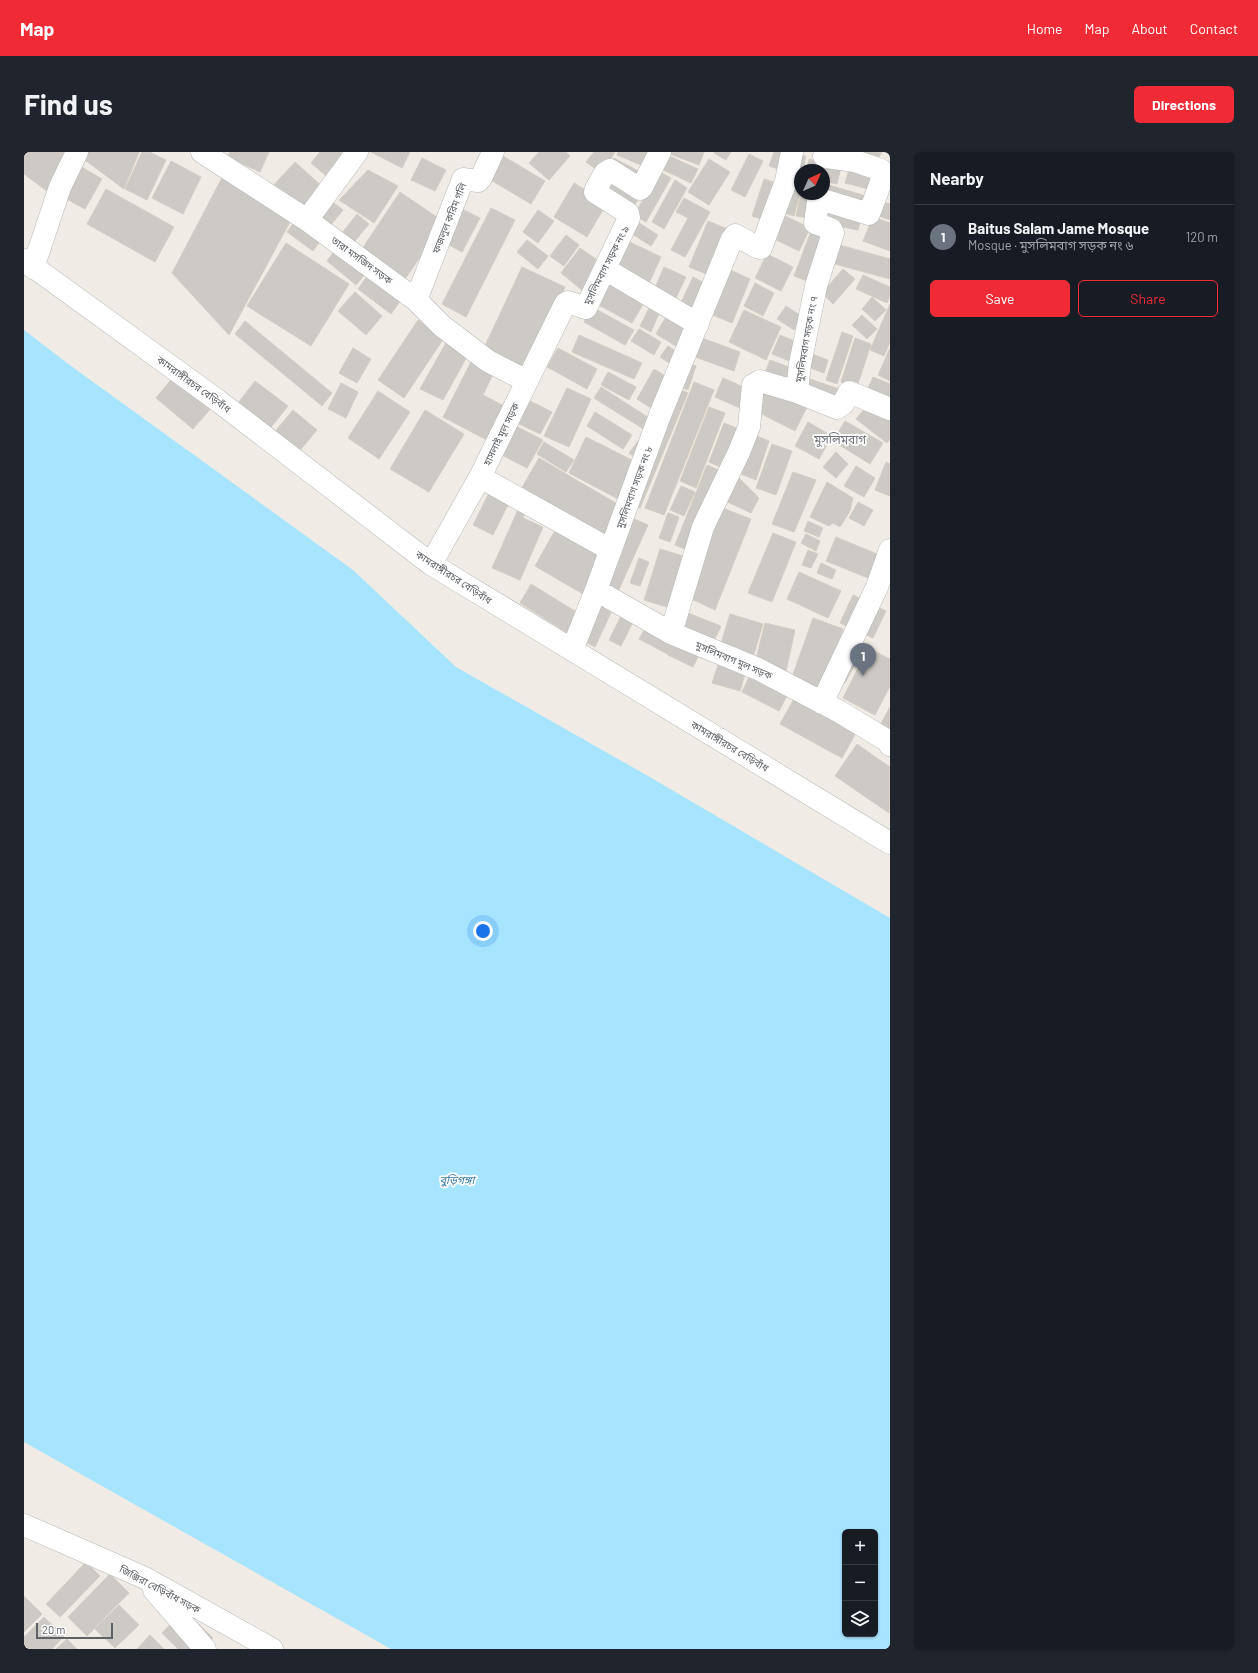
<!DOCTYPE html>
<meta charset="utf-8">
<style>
body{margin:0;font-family:Barlow,"Noto Sans Bengali",sans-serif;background:#20242c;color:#f1f3f6}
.controls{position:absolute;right:12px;bottom:12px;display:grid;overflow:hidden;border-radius:6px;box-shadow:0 1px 3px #0004}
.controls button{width:36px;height:36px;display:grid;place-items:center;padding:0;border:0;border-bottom:1px solid #363941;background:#171b24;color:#f1f3f6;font:20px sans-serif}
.compass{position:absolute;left:770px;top:12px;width:36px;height:36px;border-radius:50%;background:#171b24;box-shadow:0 1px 3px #0004;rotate:45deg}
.scale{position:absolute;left:12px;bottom:10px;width:77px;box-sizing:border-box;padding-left:4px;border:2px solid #5d6266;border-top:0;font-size:11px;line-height:14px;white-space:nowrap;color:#5d6266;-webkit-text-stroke:3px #fff;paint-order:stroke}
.you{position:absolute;left:459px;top:779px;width:14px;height:14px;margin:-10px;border:3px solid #fff;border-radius:50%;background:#1a73e8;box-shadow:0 0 0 6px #1a73e833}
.badge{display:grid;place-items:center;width:26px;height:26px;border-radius:50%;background:#f02b36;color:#fff;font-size:13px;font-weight:700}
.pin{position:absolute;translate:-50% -33px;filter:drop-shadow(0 1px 2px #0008)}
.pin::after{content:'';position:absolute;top:21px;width:14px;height:12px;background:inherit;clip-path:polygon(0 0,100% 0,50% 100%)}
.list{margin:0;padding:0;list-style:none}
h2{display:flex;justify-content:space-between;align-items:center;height:52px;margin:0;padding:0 16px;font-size:17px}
h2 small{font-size:13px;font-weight:400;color:#9ea1a6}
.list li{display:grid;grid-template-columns:26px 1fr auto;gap:12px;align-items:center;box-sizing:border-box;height:64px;padding:0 16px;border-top:1px solid #363941}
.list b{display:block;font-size:15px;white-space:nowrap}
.list p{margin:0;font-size:13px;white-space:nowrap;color:#9ea1a6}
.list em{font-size:13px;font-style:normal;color:#9ea1a6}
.actions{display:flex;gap:8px;padding:12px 16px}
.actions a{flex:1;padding:9px 0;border:1px solid #f02b36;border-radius:6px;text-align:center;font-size:14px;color:#f02b36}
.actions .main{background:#f02b36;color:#fff}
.icon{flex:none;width:22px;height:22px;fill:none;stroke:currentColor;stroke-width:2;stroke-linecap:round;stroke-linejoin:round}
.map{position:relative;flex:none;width:866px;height:1497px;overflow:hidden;border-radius:6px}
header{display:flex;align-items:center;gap:24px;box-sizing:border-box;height:56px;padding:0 20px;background:#f02b36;color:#fff}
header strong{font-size:19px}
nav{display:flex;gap:22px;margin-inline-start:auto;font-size:14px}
.intro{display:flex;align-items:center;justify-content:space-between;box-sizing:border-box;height:96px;padding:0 24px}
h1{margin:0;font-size:28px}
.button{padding:10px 18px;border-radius:6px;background:#f02b36;color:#fff;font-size:14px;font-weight:700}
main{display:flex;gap:24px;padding:0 24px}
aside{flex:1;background:#171b24;border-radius:6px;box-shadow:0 1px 3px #0004}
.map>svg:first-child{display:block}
.water{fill:#a6e4ff;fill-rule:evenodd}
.building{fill:#cdc9c4;stroke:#d5cdc3}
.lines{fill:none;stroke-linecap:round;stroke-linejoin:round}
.minor-casing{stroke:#b5b9bc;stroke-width:23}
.minor{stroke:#fff;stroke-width:22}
.labels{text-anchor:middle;stroke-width:3.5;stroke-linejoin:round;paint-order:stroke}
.street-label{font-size:10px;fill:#5d6266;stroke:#fff}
.water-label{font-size:11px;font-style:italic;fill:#397ba3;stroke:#fff}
.quarter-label{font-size:12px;fill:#6e7478;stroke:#fff}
</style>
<header>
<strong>Map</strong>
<nav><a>Home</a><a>Map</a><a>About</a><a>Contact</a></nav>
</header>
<div class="intro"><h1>Find us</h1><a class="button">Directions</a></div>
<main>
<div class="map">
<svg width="866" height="1497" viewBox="0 0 866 1497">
<rect width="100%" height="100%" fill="#f0ece5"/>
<path class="water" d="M0,178L47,214L329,418L432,515L624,624L866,766V1497H367L0,1290ZM821,1380H851V1482H821Z"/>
<path class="building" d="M2,0H47L27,42L0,22V4Z
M61,0H115L100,37L58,6Z
M118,0H126L142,8L123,48L101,37Z
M206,0H245L236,20L203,5Z
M296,0H316L324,6L306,27L287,11Z
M347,0H386L378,16Z
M515,0H542L546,4L525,28L505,11Z
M570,0H591L577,21L562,10Z
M594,0H631L624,16L593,3Z
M646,0H680L675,13L646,2Z
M691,0H707L702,8L690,1Z
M750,0H764L757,18L745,14Z
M835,0H858L854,7Z
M725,2L739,9L721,45L707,38Z
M771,2L782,4L779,18H776V29L766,27Z
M643,3L674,17L667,31L637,17Z
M479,4L521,29L507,52L465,27Z
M398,6L422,18L411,39L387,28Z
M590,6L620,22L615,32L585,16Z
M685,7L706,20L685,53L664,40Z
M785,7L817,15L813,32L800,29V18H783Z
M147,9L177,25L159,62L128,46Z
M271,10L301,37L278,63L248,35Z
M56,14L78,27L61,57L39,45Z
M826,15L852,22L848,38L821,31Z
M344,18L374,34L350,71L315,48Z
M636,20L647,26L622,70L610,63Z
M200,22L267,68L205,183L148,121Z
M586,25L615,47L605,60L577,38Z
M740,27L755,32L743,69L728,64Z
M651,28L663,36L640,77L628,70Z
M765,30L776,33V42L770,64L756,60Z
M550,31L583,51L563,85L530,65Z
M805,33L845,45L842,56L801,44Z
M82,37L150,75L131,110L63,72Z
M376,40L420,70L377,133L334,103Z
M777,42H795L789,67L772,64Z
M660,46L686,60L661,105L647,98L664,66L652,60Z
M305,47L319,58L302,79L288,67Z
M854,48L866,52V68L849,62Z
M803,55L838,62L834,78L798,71Z
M467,56L491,68L442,165L418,152Z
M438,57L456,66L438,100L421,91Z
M514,58L530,69L514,91L499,80Z
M333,62L345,72L326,95L314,86Z
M757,62L786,76L775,99L746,85Z
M849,65L866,71V99L839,89Z
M609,67L634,83L627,94L602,78Z
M271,69L297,88L289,99L263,80Z
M684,69L706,78L687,124L665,115Z
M789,74L806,80L788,131L770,124Z
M542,83L555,93L540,114L526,104Z
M503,88L524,104L514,117L493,100Z
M606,90L637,105L625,131L592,112Z
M262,91L325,132L287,194L223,154Z
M812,92L866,107V127L807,111Z
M556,96L579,112L559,139L537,121Z
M311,98L341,122L332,133L303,109Z
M743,102L769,115L757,139L731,126Z
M498,115L541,135L502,218L459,198Z
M640,115L662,125L649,152L628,143Z
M702,116L726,127L708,171L684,161Z
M819,117L831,127L809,152L798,141Z
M344,123L377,148L367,162L334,137Z
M839,123L866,135V144L863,151L832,137Z
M583,125L622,147L608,171L569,150Z
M669,125L686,134L672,163L655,155Z
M731,131L750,141L739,164L720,154Z
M331,140L358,164L342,183L314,159Z
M848,145L862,158L851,169L838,157Z
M627,152L637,157L627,180L616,174Z
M866,152V190L860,204L846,198Z
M762,154L779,165L770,178L753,167Z
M568,155L610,178L601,193L560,170Z
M720,158L757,175L742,208L705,190Z
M643,163L668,178L657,197L632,182Z
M838,163L853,177L843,187L828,173Z
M394,168L420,186L380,246L354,228Z
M221,169L308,241L298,254L211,182Z
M615,177L637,190L630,203L607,189Z
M818,180L829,184L813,232L802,228Z
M555,183L618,211L610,227L548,200Z
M756,183L778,192L770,211L748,202Z
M678,186L716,200L710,219L671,205Z
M831,186L847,192L833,235L817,230Z
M423,189L445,201L419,248L396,237Z
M644,194L659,204L651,215L636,205Z
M329,196L347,207L333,231L315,221Z
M534,196L573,217L563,237L523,215Z
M866,196V229L854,223Z
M783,200L804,208L800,221L778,213Z
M450,204L472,216L459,243L480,254L463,288L419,265Z
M746,208L773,218L767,234L740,224Z
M662,210L672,214L664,238L653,234Z
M630,217L648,228L630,258L613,247Z
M584,220L612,235L605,248L577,233Z
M150,224L188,255L169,277L132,246Z
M849,225L866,232V252L842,241Z
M699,226L726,238L718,257L691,245Z
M783,226L821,239L817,251L779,238Z
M231,229L264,254L244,279L211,255Z
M670,230L690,238L640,363L621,356Z
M317,231L334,240L322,266L304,257Z
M742,234L783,255L771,279L730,258Z
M577,235L628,268L621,278L570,246Z
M543,236L567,247L545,295L520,284Z
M653,236L664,241L616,356L605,352Z
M354,239L386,260L355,307L324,286Z
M500,246L528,260L516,282L487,268Z
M845,251L866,268V287L863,291L832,267Z
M685,255L701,261L672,336L656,329Z
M269,258L293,278L273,302L249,282Z
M401,258L440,282L405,340L366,317Z
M571,260L608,283L599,297L563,274Z
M821,269L859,291L846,312L809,289Z
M784,270L808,284L795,307L771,294Z
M700,271L720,279L705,319L685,310Z
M488,272L519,288L503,316L472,300Z
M726,281L745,289L732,328L712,320Z
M562,285L616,312L598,349L545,321Z
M615,288L623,294L614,307L605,301Z
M520,290L550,308L542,320L513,302Z
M748,292L768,299L752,343L732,336Z
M812,300L824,312L812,326L799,315Z
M515,306L600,356L581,389L496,339Z
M862,310L866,312V344L851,338Z
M683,313L699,320L668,400L651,393Z
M832,314L851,326L840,345L820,334Z
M769,320L792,328L770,380L748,372Z
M711,322L735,346L727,361L697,347Z
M803,330L829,346L826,359L816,375L809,371L805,374L786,365Z
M657,334L671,340L660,364L646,358Z
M468,335L488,345L469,383L449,373Z
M834,350L849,358L840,374L825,366Z
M497,351L504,354L499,366L519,375L496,428L468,416Z
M696,355L727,367L691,458L663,445Z
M644,361L655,365L646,390L635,386Z
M608,366L624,373L592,444L576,437Z
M784,369L799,376L795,385L780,379Z
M533,375L581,403L559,442L511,414Z
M749,381L772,390L748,450L724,441Z
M782,382L796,389L792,399L777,391Z
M812,385L858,404L849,428L802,409Z
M636,397L663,405L646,456L620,448Z
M784,398L794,402L787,416L778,413Z
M615,406L625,410L616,434L606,431Z
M797,411L812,418L808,427L793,421Z
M775,420L817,439L804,466L763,447Z
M507,432L559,464L547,483L496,451Z
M829,443L862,459L849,486L816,471Z
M576,444L591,452L571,495L555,487Z
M600,458L612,464L597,494L585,488Z
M664,461L697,474L688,493L655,480Z
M706,462L739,472L728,509L695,498Z
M789,466L819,477L797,542L766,531Z
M626,468L664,488L653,507L615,487Z
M741,471L771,478L762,519L731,511Z
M652,485L678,497L669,515L644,503Z
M832,492L840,496L821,531L813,527Z
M844,496L866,507V534L851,563L819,546Z
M694,513L721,522L716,539L688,531Z
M728,519L766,538L755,559L718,540Z
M771,545L833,579L818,606L756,572Z
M866,555V581L855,575Z
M833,592L866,615L865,661L811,624Z
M62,1410L76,1424L36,1465L22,1452Z
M86,1422L105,1441L63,1484L44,1465Z
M0,1444L18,1462L0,1480Z
M95,1453L115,1473L91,1496L71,1477Z
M160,1458L189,1486L179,1497H154L138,1481Z
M20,1465L40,1484L28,1497H5L0,1492V1485Z
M126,1483L140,1497H113Z
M43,1487L53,1497H32Z"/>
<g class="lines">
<defs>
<path id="minor" d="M178,0L283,68L392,148L418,174L464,209L503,229
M283,68L333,0
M0,108L193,248L407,412L866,691
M9,116L36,35L53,0
M581,117L674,172
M392,148L439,27L454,29L457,26L469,0
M773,240L813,256L819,252L825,240L866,257
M456,325L587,398
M407,412L456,325L541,152L544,150L562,156L605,66L604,61L574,42L571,40L572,37L581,21L586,18L616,37L618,35L636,0
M572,438L647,481L734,517L816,560L864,589L866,593
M647,481L679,375L715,300L725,275L729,233L736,229L773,240L776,212L792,134L809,81L807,77L791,71L794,50L799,48L845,62L860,22L857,18L831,9L803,5L800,4L801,0
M548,498L572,438L636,263L708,87L711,83L733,95L737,96L762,29L768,0
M798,551L853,435L866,398
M0,1373L121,1426L248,1497
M130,1438L181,1497"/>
</defs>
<use href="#minor" class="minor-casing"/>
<use href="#minor" class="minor"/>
</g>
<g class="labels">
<g class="street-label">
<text transform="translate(425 66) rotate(-68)" y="4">ফজলুল করিম গলি</text>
<text transform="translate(338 108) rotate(36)" y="4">তারা মসজিদ সড়ক</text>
<text transform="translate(582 113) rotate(-63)" y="4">মুসলিমবাগ সড়ক নং ৯</text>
<text transform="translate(782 187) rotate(-80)" y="4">মুসলিমবাগ সড়ক নং ৭</text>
<text transform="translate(170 232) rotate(36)" y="4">কামরাঙ্গীরচর বেড়িবাঁধ</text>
<text transform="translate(477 282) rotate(-64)" y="4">হাসলাই মূল সড়ক</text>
<text transform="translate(610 335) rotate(-70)" y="4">মুসলিমবাগ সড়ক নং ৮</text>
<text transform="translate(430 425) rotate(33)" y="4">কামরাঙ্গীরচর বেড়িবাঁধ</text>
<text transform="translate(710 508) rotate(23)" y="4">মুসলিমবাগ মূল সড়ক</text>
<text transform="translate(706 594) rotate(31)" y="4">কামরাঙ্গীরচর বেড়িবাঁধ</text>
<text transform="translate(136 1437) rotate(28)" y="4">জিঞ্জিরা বেড়িবাঁধ সড়ক</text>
</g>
<g class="water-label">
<text x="433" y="1032">বুড়িগঙ্গা</text>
</g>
<g class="quarter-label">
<text x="816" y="292">মুসলিমবাগ</text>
</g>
</g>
</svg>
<div class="controls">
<button>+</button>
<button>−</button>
<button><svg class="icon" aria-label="layers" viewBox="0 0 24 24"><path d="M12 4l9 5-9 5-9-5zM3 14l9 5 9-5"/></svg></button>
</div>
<svg class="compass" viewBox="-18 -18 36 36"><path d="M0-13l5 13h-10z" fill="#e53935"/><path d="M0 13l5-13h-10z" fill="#9ea1a6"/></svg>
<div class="scale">20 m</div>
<div class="you"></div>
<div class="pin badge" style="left:839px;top:524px;background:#6b7280">1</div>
</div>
<aside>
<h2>Nearby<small></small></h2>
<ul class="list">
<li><span class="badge" style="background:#6b7280">1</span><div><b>Baitus Salam Jame Mosque</b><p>Mosque · মুসলিমবাগ সড়ক নং ৬</p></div><em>120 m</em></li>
</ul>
<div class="actions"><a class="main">Save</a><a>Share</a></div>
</aside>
</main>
